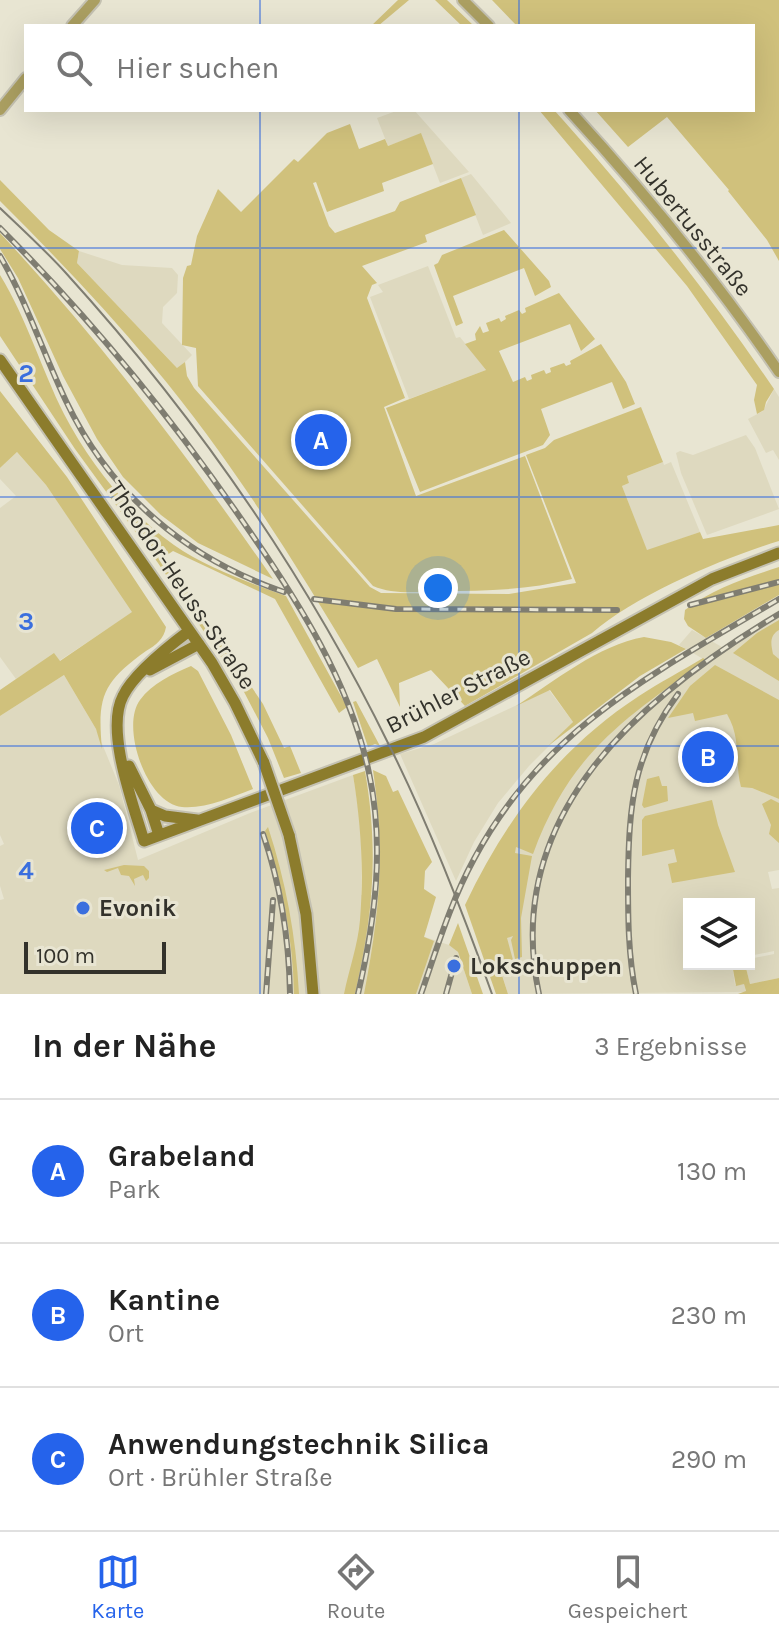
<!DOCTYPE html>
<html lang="de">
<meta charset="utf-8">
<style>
body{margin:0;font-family:Karla,sans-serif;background:#f2f2f2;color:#222}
.controls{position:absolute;right:24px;bottom:24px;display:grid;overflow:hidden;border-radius:0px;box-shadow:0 8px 32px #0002}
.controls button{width:72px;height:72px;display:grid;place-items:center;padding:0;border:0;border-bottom:2px solid #e0e0e0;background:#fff;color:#222;font:40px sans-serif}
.scale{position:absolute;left:24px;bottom:20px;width:142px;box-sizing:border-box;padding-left:8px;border:4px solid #33322b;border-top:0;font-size:22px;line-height:28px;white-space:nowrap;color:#33322b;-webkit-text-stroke:6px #e8e5d2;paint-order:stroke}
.you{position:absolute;left:438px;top:588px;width:28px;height:28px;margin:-20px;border:6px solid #fff;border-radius:50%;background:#1a73e8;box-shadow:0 0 0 12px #1a73e833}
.badge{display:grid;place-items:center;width:52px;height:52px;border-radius:50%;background:#2563eb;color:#fff;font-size:26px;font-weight:700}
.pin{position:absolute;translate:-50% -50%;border:4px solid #fff;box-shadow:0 2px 8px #0006}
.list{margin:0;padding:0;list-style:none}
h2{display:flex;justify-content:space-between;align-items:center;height:104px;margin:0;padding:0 32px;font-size:34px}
h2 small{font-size:26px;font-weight:400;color:#767676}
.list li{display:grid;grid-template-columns:52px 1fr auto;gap:24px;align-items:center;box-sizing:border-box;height:144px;padding:0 32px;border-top:2px solid #e0e0e0}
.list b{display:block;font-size:30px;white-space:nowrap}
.list p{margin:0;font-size:26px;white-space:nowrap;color:#767676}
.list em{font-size:26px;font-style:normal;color:#767676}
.icon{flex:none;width:44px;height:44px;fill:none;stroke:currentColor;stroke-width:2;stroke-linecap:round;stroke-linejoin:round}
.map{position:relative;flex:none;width:779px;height:994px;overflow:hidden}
.search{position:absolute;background:#fff;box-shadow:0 8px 32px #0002;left:24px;right:24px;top:24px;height:88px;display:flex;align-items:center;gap:20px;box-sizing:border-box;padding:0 28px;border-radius:0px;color:#767676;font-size:30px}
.sheet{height:536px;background:#fff}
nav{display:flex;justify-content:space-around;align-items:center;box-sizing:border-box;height:112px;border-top:2px solid #e0e0e0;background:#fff;font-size:22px;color:#767676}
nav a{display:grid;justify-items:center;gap:4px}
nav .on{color:#2563eb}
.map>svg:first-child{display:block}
.built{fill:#ded9bf}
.green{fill:#d0c17c}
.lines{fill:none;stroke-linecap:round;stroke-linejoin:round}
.tertiary-casing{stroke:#c4c1b1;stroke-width:14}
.secondary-casing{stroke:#c4c1b1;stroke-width:15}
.tertiary{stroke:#ab9f61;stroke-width:10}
.secondary{stroke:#8c7c2c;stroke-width:11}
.tram{stroke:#7f7d71;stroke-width:2}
.rail-casing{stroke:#7f7d71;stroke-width:6}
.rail{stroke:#e8e5d2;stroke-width:3;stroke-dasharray:9;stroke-linecap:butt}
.secondary-bridge-casing{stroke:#c4c1b1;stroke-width:15;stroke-linecap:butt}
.secondary-bridge{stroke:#8c7c2c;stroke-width:11}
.grid{fill:none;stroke:#3b6fde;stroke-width:2;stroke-opacity:0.55}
.poi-dot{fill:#3b6fde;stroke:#e8e5d2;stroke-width:3}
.labels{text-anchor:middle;stroke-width:6;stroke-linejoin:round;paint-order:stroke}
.street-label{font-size:24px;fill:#33322b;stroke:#e8e5d2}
.poi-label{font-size:24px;font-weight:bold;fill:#33322b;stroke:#e8e5d2;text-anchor:start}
.grid-label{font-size:26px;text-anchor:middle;font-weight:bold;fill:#3b6fde;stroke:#e8e5d2;stroke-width:6;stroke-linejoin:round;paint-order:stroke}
</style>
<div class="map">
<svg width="779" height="994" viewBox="0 0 779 994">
<rect width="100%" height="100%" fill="#e8e5d2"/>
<path class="built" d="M399,110H414L469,172L440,183L421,134L388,146L377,118Z
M471,174L511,223L483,235L461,178Z
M79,251L122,265L172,268L178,275L177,293L163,307L162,323L192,355L178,369L77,263Z
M428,266L456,338L460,337L486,370L409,399L370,297L383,292L378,285Z
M774,389L779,397V460L773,450L766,453L748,419L763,411Z
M746,435L755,448L779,509L707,535L681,473L676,453L680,451L693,455Z
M17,452L46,485L133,612L59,661L54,654L16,679L0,657V508L16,496L0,479V468Z
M663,462L664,465L671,462L700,532L647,551L622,486L629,483L627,476Z
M779,610V727L752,788L779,799V870L768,872L772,889L779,888V978L750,984L745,964H749V959L774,954V951L749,956V904H689V964H732L735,985L744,984L746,992L508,994L496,955L514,821L566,759L705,660L679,645L692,630L722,647Z
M64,675L96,729L119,785L138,860L250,813L353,775L361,826V895H380L419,935L452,946L458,952L472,994H0V900L4,899L0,886V846L4,844L0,835V716Z
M549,690L573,722L529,766L498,803L474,842L456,881L400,754L434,744Z"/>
<path class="green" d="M398,0H409L378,26H371Z
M435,0H447L474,26H462Z
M492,0H779V261L767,240L728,191L729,190L667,117L628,147L595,110H753V26H517Z
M539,110H554L563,120C639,205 710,295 774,389L766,402L764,410L757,414L754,400L757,385L687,286Z
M350,124L359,149L385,139L388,146L421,133L433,164L382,183L384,191L327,212L316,182L313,183L329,226L335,233L395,211L400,202L461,178L476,215L425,235L427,242L362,266L377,283L372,285L367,298L405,398L384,407L416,496L525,456L572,579C528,590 486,591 441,591C418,592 394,595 373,586L198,386L196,348L182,345L183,278L187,266L191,265L197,236L218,189L241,212L294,159L298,162L327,133Z
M0,180L49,230L79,251L77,263L177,368L185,362L187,376L194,388L370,587L381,593L509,594L576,583L526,455L545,448L554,440L641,407L663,462L627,476L629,483L622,486L647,550L700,532L703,539L779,525V541C723,558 636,595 592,633L465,706L431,670L399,683L400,707L377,659L358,668C296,564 231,459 153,366C105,308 53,254 0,201Z
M504,230L549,281L551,287L535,296L524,268L453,296L463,323L456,326L434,265L438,263L442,255Z
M0,233C101,341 189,458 273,579L198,543L161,515L123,477L97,439L63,376L18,278L0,249Z
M0,275C27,319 41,368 64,414C90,464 129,513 174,545C207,568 248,582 286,596L347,707L339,713L275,599L173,551L164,557L263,704L284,748L290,746L301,773L284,778L268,738L243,690L158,563L75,449L0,336Z
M559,293L595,339L581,351L570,324L499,351L513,382L525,377L527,381L532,379L531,375L544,370L546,374L551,372L550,368L564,363L566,366L571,364L570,361L601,344L626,382L635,404L623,409L612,382L541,409L550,435L543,445L420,492L386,408L486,370L465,344L476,340L475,334L480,326L483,333L489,331L486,323L499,318L501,322L506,319L505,316L519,310L522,314L526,312L525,308Z
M0,391L67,477L166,627C164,639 156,645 146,651C103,682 97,696 102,749L96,729L64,675L0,716V690L54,653L60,661L132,612L46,485L17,452L0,468Z
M779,567V595L706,638L688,626L684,619L685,610C714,588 746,578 779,567Z
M779,620V630C769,636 771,644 773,654L779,659V681L733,653L757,633Z
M644,637L671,642L686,649L640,676L548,746L573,722L550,690L516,706C555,681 598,645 644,637Z
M703,658L706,660C623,720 570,753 533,854L516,847L515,853L532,856L521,918L522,957L515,959L511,940L513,936L507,938L513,960L500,969L508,994H496L465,905C506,819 558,749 639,696C660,682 682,671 703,658Z
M715,665L779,700V799L752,788L741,787C734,760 742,740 727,714L695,721L693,713L668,718L690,686Z
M191,666L198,671L231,735L253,789C231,797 206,809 182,807C147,804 120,727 140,700C152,683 173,674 191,666Z
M356,701L380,746L375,744L368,747L353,702Z
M373,770L386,776L393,792L398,790L432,862L425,871L424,889L436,897L424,937L434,941L416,994H364C380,912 385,854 373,770Z
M365,771C379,852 373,915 355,994H344C349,969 358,945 360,920C364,870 361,824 353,775Z
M659,776L662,786H667L668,801L644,808L642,805L647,779Z
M771,799L779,803V843L769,834L771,825L762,804Z
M712,800L718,825L735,872L672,883L668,864L677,862L674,849L642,856V820L645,816Z
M268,827C286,882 296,936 299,994H294C293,938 282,884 265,831Z
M124,865L144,866L149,871V878L146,881L143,875L134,879L135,886L129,876L121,875L118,868L107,872L104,870Z
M458,923L483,994H472L458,952L449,945Z
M732,964H745L750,984L779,978V994H738L746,991L744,984L736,986Z"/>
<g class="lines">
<defs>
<path id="tertiary" d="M463,0L489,26
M72,26L95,0
M0,110L26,78
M569,110C645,193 716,280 779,372"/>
<path id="secondary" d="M0,360L212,663L235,703L264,763
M189,631C169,646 134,673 123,696C105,730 133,804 144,841L424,737L712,579L779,553
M150,670L199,644
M129,766L151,810L159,835
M151,810L165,816L197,820
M289,835L306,914L313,994"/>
</defs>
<use href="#tertiary" class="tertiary-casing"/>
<use href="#secondary" class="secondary-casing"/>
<use href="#tertiary" class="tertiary"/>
<use href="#secondary" class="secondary"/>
<path class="tram" d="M0,208C22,229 45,250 65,272C194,414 306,575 390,747C430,827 462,910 492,994"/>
<defs>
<path id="rail" d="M0,228C91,319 173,419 246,526C298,601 350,682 369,773C385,848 375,920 358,994
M0,256C27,302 43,353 66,401C110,494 187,559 284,592
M314,599L396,609L617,610
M690,605L779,582
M263,834C281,886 289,940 290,994
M266,994L273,900
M421,994C437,948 451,901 474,859C544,727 656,672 779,599
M446,994L456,958
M539,994C501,815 640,697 779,614
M636,994C628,955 628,918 628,878C629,805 633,754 678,694"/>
</defs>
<use href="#rail" class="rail-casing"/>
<use href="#rail" class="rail"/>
<defs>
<path id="secondary-bridge" d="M264,763L289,835"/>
</defs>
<use href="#secondary-bridge" class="secondary-bridge-casing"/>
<use href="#secondary-bridge" class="secondary-bridge"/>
</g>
<path class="grid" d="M260,0V26M519,0V26M260,110V994M519,110V994M0,248H779M0,497H779M0,746H779"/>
<g class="poi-dot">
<circle cx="83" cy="908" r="8"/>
<circle cx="454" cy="966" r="8"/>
</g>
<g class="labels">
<g class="street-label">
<text transform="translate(693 226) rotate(51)" y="8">Hubertusstraße</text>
<text transform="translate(182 585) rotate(56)" y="8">Theodor-Heuss-Straße</text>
<text transform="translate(458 691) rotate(-27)" y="8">Brühler Straße</text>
</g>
<g class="poi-label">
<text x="99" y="916">Evonik</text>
<text x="470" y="974">Lokschuppen</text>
</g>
</g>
<g class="grid-label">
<text x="26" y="382">2</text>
<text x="26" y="630">3</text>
<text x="26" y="879">4</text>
</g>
</svg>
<div class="controls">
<button><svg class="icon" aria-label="layers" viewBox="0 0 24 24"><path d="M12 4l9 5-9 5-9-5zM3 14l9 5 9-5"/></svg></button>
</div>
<div class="scale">100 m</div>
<div class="you"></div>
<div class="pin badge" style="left:321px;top:440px">A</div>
<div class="pin badge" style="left:708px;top:757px">B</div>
<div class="pin badge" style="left:97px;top:828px">C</div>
<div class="search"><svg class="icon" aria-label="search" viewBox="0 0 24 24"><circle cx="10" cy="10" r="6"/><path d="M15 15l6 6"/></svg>Hier suchen</div>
</div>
<section class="sheet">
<h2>In der Nähe<small>3 Ergebnisse</small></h2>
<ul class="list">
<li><span class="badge">A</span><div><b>Grabeland</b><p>Park</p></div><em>130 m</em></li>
<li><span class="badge">B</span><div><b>Kantine</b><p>Ort</p></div><em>230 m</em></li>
<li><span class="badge">C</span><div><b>Anwendungstechnik Silica</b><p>Ort · Brühler Straße</p></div><em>290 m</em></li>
</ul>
</section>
<nav>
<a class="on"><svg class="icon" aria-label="map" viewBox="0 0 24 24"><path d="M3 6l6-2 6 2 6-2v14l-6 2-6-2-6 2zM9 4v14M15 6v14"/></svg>Karte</a>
<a><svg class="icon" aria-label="directions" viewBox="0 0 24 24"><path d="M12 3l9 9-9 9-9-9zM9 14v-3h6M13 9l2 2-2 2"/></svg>Route</a>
<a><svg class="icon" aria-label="saved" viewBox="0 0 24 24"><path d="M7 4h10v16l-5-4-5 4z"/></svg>Gespeichert</a>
</nav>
